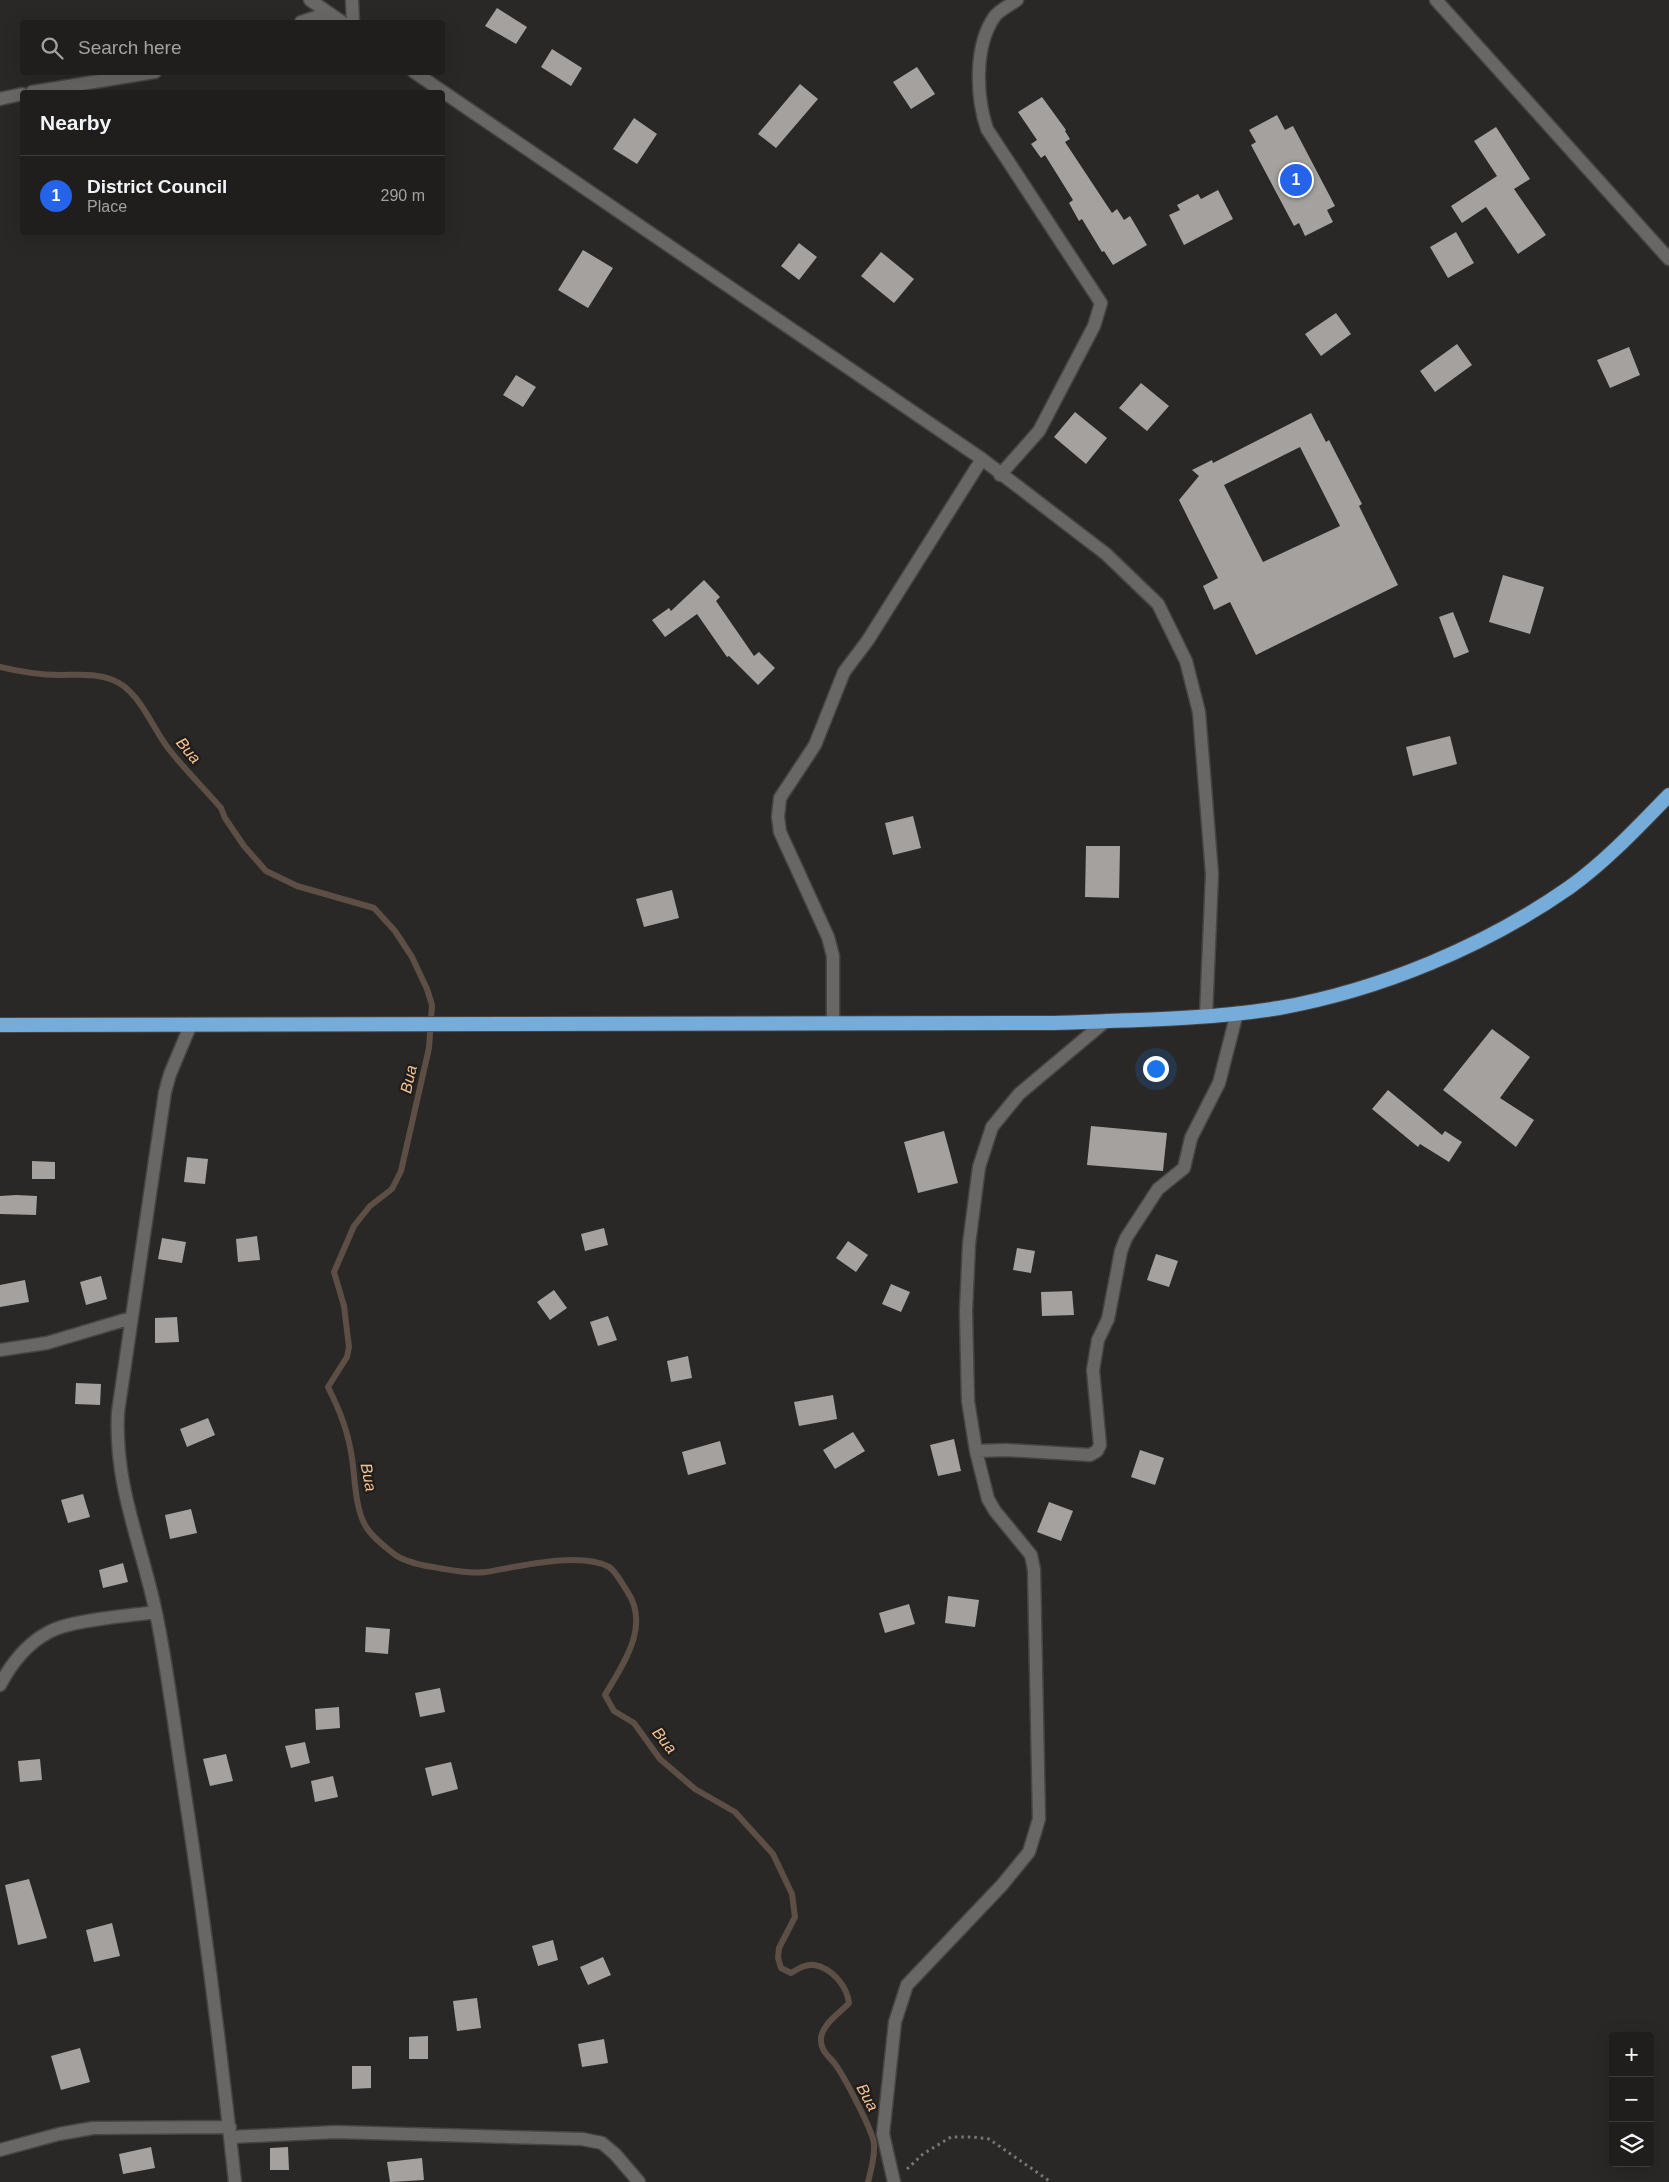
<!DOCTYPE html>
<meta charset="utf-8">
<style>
body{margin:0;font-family:Helvetica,sans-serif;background:#282725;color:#f1f3f6}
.controls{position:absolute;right:15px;bottom:15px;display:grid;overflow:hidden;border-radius:5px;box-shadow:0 5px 20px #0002}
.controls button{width:45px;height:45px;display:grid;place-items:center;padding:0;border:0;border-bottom:1px solid #3d3c3b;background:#201e1c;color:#f1f3f6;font:25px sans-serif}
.you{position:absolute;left:1155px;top:1068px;width:18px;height:18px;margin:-12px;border:4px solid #fff;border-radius:50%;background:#1a73e8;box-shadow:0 0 0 8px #1a73e833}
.badge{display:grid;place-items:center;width:32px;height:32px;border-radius:50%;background:#2563eb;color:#fff;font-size:16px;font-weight:700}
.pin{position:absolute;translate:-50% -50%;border:2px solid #fff;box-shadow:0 1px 5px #0006}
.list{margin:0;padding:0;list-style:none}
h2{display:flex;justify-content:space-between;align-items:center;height:65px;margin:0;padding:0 20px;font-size:21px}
h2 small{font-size:16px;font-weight:400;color:#a2a2a3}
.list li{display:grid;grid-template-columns:32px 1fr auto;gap:15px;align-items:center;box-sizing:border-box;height:80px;padding:0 20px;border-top:1px solid #3d3c3b}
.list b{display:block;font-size:19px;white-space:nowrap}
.list p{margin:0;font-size:16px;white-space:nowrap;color:#a2a2a3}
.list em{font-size:16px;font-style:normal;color:#a2a2a3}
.icon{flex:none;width:28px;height:28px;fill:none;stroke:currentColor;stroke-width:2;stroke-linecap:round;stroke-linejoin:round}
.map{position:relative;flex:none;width:1669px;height:2182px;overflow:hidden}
.search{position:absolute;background:#201e1c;box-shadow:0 5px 20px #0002;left:20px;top:20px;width:425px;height:55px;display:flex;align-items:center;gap:12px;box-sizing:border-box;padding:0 18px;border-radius:5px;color:#a2a2a3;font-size:19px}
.panel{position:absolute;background:#201e1c;box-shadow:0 5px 20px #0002;left:20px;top:90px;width:425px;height:145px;border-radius:5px}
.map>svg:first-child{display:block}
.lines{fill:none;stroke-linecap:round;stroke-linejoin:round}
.stream{stroke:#5d4f45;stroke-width:6}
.building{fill:#a4a19f;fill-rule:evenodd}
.minor-casing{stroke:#464543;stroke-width:15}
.trunk-casing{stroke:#464543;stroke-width:16}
.path{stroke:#777674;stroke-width:3;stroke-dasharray:2.5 4;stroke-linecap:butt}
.minor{stroke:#696765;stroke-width:12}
.trunk{stroke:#76acda;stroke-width:14}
.labels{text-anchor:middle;stroke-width:5;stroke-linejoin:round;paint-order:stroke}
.water-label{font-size:16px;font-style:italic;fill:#f6c293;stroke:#201e1c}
</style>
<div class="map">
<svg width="1669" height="2182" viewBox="0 0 1669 2182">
<rect width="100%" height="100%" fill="#2a2826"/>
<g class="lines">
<path class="stream" d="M0,667C20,672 40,675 61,675C79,675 96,673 113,680C139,690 152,727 168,748C184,769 204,788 221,808L225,818L244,846L266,871L297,886L374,908L395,931L412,957L427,989L432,1005L429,1048L401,1171L392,1189L370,1206L354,1226L334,1272L344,1306L349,1347L347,1357L328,1387C340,1411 348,1431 352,1458C355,1478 355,1507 365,1525C371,1536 384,1546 394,1554C405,1562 420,1565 433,1567C449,1570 469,1574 486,1572C517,1567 580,1551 609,1567C616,1571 622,1584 627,1591C651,1626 623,1664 605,1695L614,1711L634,1723L660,1759L695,1789L735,1812L773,1854L792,1894L795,1917L779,1948L778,1958L781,1968L791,1973C798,1969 805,1964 814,1965C832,1968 847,1986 849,2003C840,2013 823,2023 821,2038C820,2051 829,2056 835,2064C844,2076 873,2131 874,2144C875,2157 871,2170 868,2182"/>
</g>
<path class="building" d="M497,8L527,27L516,44L485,26Z
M552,49L582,68L571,86L541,67Z
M917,67L935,94L911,109L893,82Z
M800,84L818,99L776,148L758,134Z
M1042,97L1066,130L1065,131L1070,139L1065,142L1112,213L1117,209L1124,220L1130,216L1147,245L1113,265L1104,251L1102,252L1082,219L1079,221L1069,203L1073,200L1045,155L1041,158L1031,144L1037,140L1018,112Z
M1277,115L1285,130L1293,126L1335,206L1327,210L1333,222L1305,236L1299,223L1294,226L1251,145L1256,142L1249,130Z
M634,118L657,134L637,164L613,149Z
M1496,127L1530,179L1514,189L1546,235L1518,254L1486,207L1462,223L1451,206L1497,176L1474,141Z
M1218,190L1233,219L1184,245L1169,215L1180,210L1177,205L1198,194L1201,199Z
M1456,232L1474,263L1448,278L1430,247Z
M799,243L817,257L799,280L781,266Z
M583,250L613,268L588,308L558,290Z
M881,252L914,279L894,303L861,276Z
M1336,313L1351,334L1321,356L1305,334Z
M1457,344L1472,365L1435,392L1420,371Z
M1629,347L1640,375L1610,388L1597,360Z
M516,375L536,387L523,407L503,395Z
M1141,383L1169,406L1147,431L1119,408Z
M1075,412L1107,438L1086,464L1054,437Z
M1311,413L1326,442L1329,440L1362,504L1359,506L1398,585L1256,655L1230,602L1214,610L1203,586L1218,578L1179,500L1199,476L1192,470L1212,460L1213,463ZM1300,447L1340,526L1263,562L1224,485Z
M1503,575L1544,587L1530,634L1489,622Z
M704,580L720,597L716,601L754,656L759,652L775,668L758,685L729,656L727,657L697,614L665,637L652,620L669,608L671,611Z
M1453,612L1469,652L1454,658L1439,617Z
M1450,736L1457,764L1413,776L1406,747Z
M913,816L921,848L893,855L885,823Z
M1086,846H1120L1119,898L1085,897Z
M672,890L679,918L644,927L636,899Z
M1492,1029L1530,1057L1500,1098L1534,1120L1516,1147L1443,1090Z
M1388,1090L1442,1135L1445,1131L1462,1142L1449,1162L1420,1144L1418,1147L1372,1109Z
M1091,1126L1167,1133L1163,1171L1087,1165Z
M944,1131L958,1183L918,1193L904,1142Z
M187,1157L208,1159L205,1184L184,1182Z
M32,1161L55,1162V1179H32Z
M16,1195L37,1196L36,1215L0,1214V1196Z
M604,1228L608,1245L585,1251L581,1234Z
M257,1236L260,1260L238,1262L236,1239Z
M162,1238L186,1242L182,1263L158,1259Z
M848,1241L868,1255L856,1272L836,1258Z
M1017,1248L1035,1251L1031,1273L1013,1270Z
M1156,1254L1178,1261L1169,1287L1147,1280Z
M101,1276L107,1299L86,1305L80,1282Z
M25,1280L29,1302L0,1307V1285Z
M891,1284L910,1292L901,1312L882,1304Z
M554,1290L567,1308L550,1320L537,1302Z
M1072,1291L1074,1315L1042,1316L1041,1292Z
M608,1316L617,1340L598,1346L590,1322Z
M177,1317L179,1342L155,1343V1318Z
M688,1356L692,1378L671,1382L667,1361Z
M76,1383L101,1384L100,1405L75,1404Z
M833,1395L837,1419L799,1426L794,1402Z
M208,1418L215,1435L187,1447L180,1429Z
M853,1432L865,1451L835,1469L823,1450Z
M954,1439L961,1471L938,1476L930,1445Z
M720,1441L726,1464L688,1475L682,1452Z
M1140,1450L1164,1458L1155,1485L1131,1477Z
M83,1494L90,1517L68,1523L61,1500Z
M1049,1502L1073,1511L1061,1541L1037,1532Z
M191,1509L197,1533L170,1539L165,1515Z
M123,1563L128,1582L103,1588L99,1570Z
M948,1596L979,1600L975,1627L945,1623Z
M909,1604L915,1624L885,1633L879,1613Z
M366,1627L390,1629L388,1654L365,1652Z
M440,1688L445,1712L420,1717L415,1693Z
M339,1707L340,1728L316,1730L315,1709Z
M305,1742L310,1763L291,1768L285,1746Z
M226,1754L233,1781L210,1786L203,1759Z
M40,1759L42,1780L20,1782L18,1761Z
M451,1762L458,1789L432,1796L425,1768Z
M333,1776L338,1797L315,1802L311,1781Z
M29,1879L47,1938L18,1945L5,1885Z
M112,1923L120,1956L94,1962L86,1930Z
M553,1940L558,1960L538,1966L532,1946Z
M603,1957L611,1975L588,1985L580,1967Z
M477,1998L481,2028L457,2031L453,2001Z
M428,2036V2059H409V2037Z
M604,2039L608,2063L582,2067L578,2044Z
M80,2048L90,2082L61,2090L51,2056Z
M352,2066H371V2088L352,2089Z
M151,2147L155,2168L123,2174L119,2154Z
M288,2147L289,2170H270V2148Z
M422,2158L424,2180L390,2182L387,2162Z"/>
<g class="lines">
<defs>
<path id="minor" d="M310,0L342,22
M352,0L353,22
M1436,0L1669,259
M301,22L329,13
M414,72L982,459L1106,554L1158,604L1186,661L1199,712L1212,874L1206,1016
M32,92L155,72
M0,99L22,94
M1000,475L1039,431L1094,326L1101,303L987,129C976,96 974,45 995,16C1000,10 1010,5 1017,0
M833,1023V956L828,937L780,832L778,817L780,798L815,745L844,672L868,640L982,459
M191,1024L170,1074L165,1092L118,1412C114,1490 144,1548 158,1623C167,1669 173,1716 180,1762C202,1902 220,2042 235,2182
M0,1350L47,1343L131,1318
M976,1451L1006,1450L1090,1455L1097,1451L1100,1445L1093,1370L1098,1340L1108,1319L1121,1251L1126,1238L1158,1189L1184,1168L1191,1138L1219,1083L1237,1013
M0,1685C11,1664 28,1643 49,1632C71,1620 128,1616 155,1612
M231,2137L336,2132L582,2139L602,2143L615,2154L639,2182
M0,2150L59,2134L93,2128L230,2127
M894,2182L883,2134L895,2022L907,1985L1002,1885L1029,1852L1039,1819L1034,1570L1031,1555L995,1511L988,1499L976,1451L968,1401L966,1311L969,1244L979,1167L992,1127L1019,1094L1107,1020"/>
<path id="trunk" d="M0,1025L1053,1023C1128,1020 1205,1020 1279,1008C1380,990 1486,946 1570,887C1606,861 1638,827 1669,795"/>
</defs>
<use href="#minor" class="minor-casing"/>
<use href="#trunk" class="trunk-casing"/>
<path class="path" d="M907,2169L923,2154L951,2137H972L989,2139L1051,2182"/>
<use href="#minor" class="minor"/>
<use href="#trunk" class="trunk"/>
</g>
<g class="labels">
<g class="water-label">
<text transform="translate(189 750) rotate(50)" y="6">Bua</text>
<text transform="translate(408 1079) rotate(-77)" y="6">Bua</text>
<text transform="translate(369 1477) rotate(79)" y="6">Bua</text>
<text transform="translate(665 1740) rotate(51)" y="6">Bua</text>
<text transform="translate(868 2097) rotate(62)" y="6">Bua</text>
</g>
</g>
</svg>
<div class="controls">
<button>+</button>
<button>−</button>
<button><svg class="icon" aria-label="layers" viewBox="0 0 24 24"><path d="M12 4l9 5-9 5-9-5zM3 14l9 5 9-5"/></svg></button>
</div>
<div class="you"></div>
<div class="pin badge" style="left:1296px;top:180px">1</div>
<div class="search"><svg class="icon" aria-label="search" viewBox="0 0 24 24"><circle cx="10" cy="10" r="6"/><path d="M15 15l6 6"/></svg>Search here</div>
<section class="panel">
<h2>Nearby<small></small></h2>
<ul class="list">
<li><span class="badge">1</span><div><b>District Council</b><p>Place</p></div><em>290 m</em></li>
</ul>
</section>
</div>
